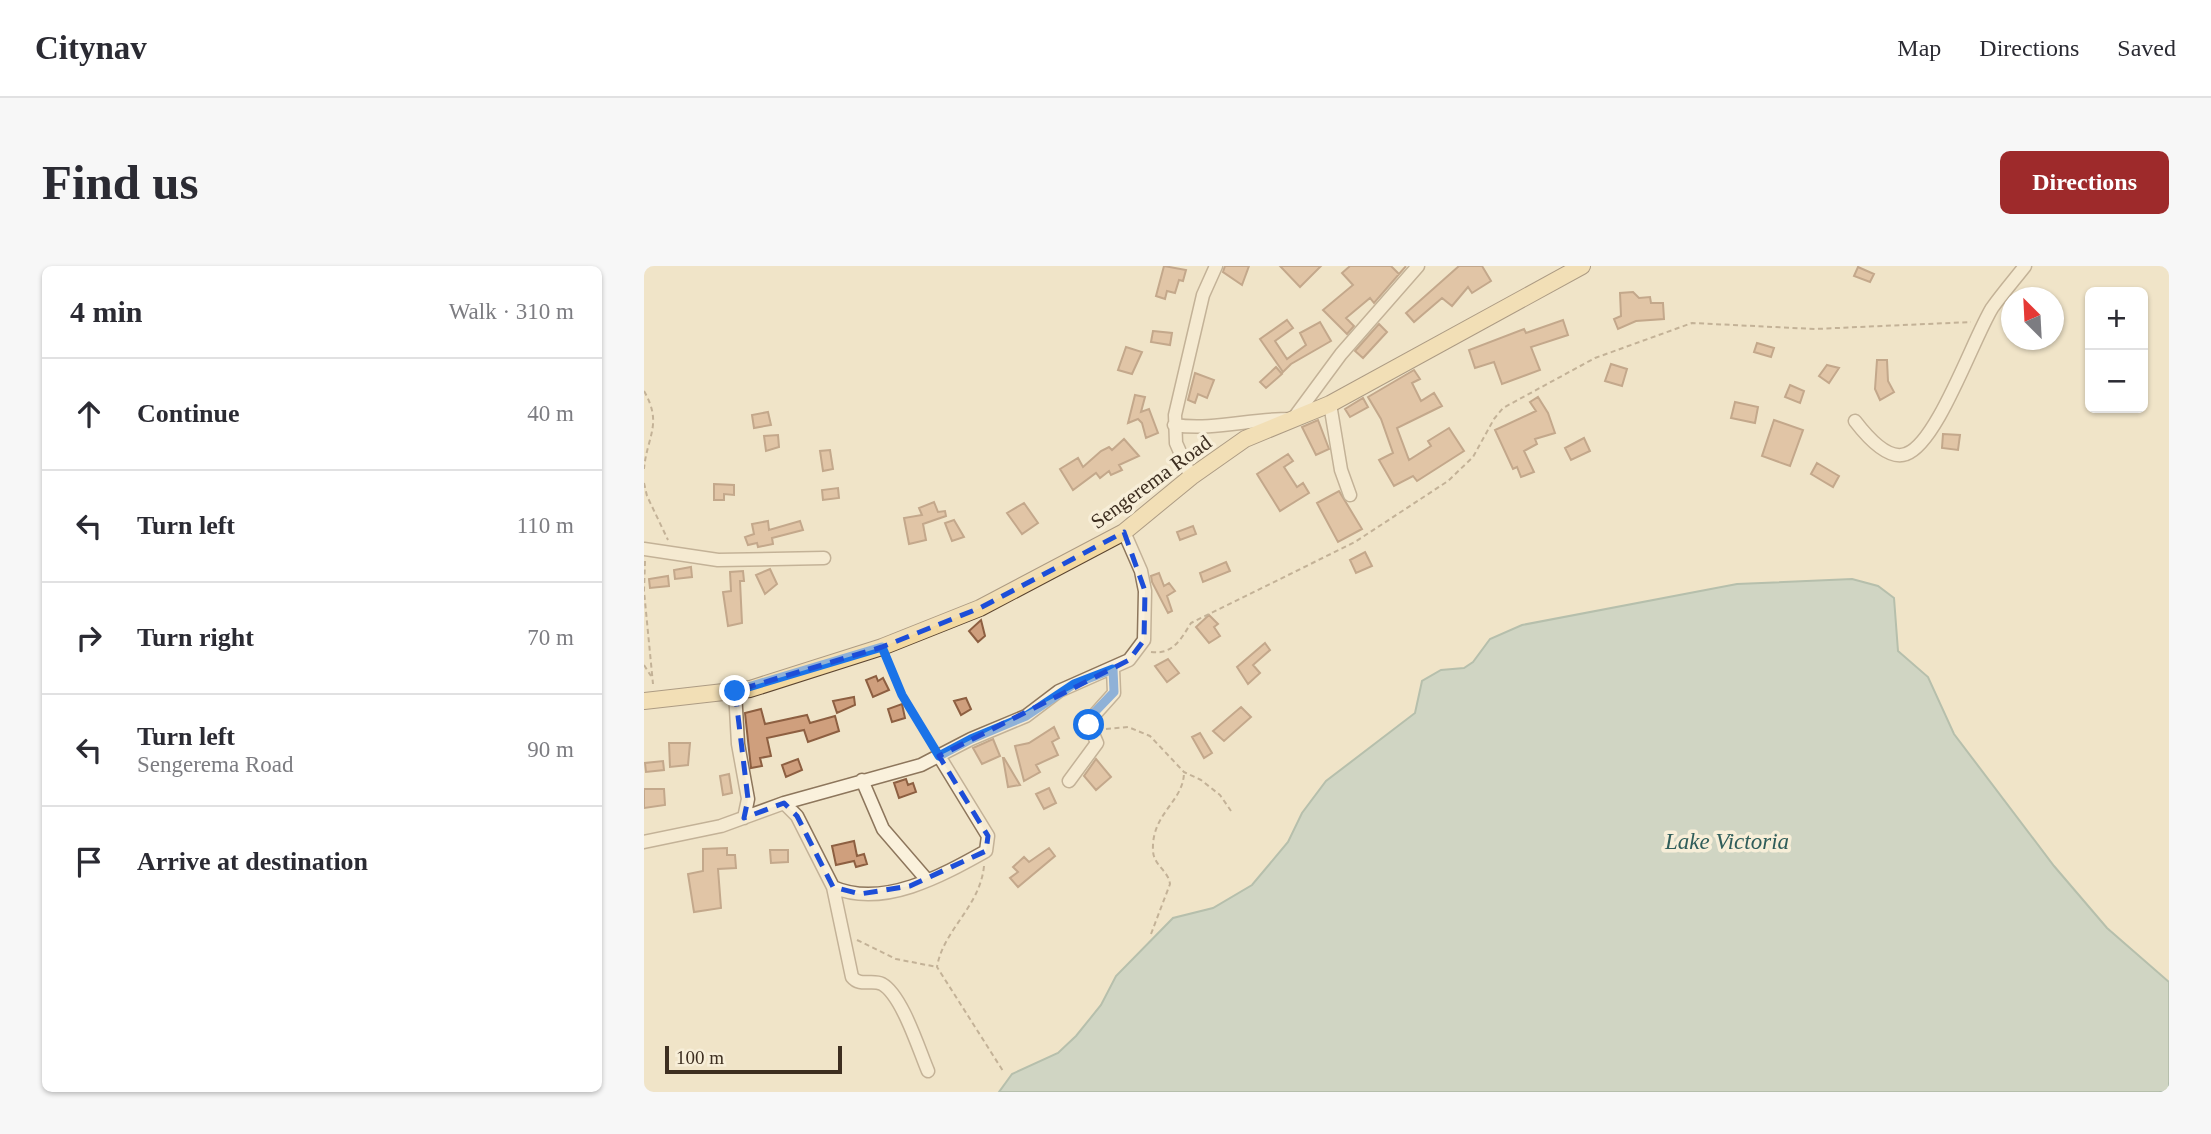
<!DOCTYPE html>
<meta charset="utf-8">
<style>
body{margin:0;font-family:Georgia,serif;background:#f7f7f7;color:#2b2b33}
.controls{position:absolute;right:21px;top:21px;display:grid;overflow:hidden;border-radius:10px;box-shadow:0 2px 5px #0004}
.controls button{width:63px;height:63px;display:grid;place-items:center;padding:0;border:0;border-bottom:2px solid #e1e1e2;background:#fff;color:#2b2b33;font:35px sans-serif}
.compass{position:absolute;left:1357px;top:21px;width:63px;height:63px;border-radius:50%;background:#fff;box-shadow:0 2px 5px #0004;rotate:336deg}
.scale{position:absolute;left:21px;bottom:18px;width:177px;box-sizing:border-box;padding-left:7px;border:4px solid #3d2e20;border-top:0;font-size:19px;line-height:24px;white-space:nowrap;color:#3d2e20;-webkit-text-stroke:5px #f7eed8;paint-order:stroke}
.stop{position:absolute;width:21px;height:21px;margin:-16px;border:5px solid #1a73e8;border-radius:50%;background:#fff}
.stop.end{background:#1a73e8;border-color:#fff;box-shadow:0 2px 7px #0008}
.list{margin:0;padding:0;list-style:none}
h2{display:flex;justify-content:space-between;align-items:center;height:91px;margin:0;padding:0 28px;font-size:30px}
h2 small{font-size:23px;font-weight:400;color:#7c7c81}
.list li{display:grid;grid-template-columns:46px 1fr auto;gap:21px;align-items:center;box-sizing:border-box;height:112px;padding:0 28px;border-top:2px solid #e1e1e2}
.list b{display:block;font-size:26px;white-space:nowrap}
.list p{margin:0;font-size:23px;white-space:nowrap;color:#7c7c81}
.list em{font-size:23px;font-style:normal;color:#7c7c81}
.icon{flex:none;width:38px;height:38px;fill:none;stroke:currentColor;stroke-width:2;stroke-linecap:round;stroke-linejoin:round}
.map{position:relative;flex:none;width:1525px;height:826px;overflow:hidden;border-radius:10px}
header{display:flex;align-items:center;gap:42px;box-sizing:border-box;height:98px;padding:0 35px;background:#fff;border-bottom:2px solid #e1e1e2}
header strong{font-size:33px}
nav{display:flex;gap:38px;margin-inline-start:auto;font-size:24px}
.intro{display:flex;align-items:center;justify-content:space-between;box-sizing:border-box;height:168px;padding:0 42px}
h1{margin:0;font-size:49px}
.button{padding:18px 32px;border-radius:10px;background:#9e2a2b;color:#fff;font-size:24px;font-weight:700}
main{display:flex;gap:42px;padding:0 42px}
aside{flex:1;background:#fff;border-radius:10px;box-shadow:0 2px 5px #0004}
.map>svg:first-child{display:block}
.water{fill:#a9c4bc;stroke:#6f938a;stroke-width:2}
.building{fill:#cf9f7d;stroke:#8d5f41;stroke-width:2}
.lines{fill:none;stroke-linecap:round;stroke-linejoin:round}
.minor-casing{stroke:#8d765c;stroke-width:15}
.major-casing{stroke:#5b4430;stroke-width:18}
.path{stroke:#8d765c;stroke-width:2;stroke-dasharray:5 3.5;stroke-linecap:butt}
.minor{stroke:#faf1dc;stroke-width:12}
.major{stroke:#f3d9a0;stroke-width:16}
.route{stroke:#1a73e8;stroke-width:9}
.marked{fill:none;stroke:#1d4ed8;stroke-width:5;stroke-dasharray:14 9;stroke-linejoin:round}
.labels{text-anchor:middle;stroke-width:7;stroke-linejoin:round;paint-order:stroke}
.street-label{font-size:21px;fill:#3d2e20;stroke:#f7eed8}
.water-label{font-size:23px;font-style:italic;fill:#2f5d5a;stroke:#f7eed8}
</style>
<header>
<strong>Citynav</strong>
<nav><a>Map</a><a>Directions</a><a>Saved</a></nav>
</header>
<div class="intro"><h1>Find us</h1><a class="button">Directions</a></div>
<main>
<aside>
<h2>4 min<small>Walk · 310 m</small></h2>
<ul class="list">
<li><svg class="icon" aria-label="ahead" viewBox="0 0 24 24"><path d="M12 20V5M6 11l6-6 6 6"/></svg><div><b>Continue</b></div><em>40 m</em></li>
<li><svg class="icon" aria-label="left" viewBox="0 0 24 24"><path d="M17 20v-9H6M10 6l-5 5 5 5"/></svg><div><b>Turn left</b></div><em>110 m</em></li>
<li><svg class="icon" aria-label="right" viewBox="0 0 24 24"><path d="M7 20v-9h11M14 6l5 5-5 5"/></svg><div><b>Turn right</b></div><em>70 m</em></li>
<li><svg class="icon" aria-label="left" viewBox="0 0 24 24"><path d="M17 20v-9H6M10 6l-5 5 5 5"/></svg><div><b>Turn left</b><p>Sengerema Road</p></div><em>90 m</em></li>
<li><svg class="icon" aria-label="arrive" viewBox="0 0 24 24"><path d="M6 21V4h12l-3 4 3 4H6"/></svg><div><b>Arrive at destination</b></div></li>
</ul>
</aside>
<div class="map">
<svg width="1525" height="826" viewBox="0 0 1525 826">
<rect width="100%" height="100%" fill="#f0e4c8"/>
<path class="water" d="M1208,313L1234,320L1250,332L1254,385L1284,411L1310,468L1410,600L1463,662L1525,716V826H355L368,808L414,787L432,770L457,739L472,710L529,652L569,642L608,619L644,576L658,547L682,515L771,447L778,415L797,404L820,402L829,396L846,373L878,359L1093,318Z"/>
<path class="building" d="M520,0L542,4L539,15L535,14L531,27L523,25L521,33L512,30Z
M581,0H605L598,19L579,6Z
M636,0H677L656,21Z
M706,0H747L755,8L762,0L730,37L726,32L702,52L710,60L703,68L679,44L709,19L698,7Z
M815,0H838L847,15L828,27L824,21L808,40L798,32L770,56L762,47Z
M1214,1L1230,8L1226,16L1210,10Z
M989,26L995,32L1006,31L1007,37H1019L1020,53L992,55L974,63L970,53L977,50L976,27Z
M643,54L649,62L631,75L643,93L662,79L656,67L676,56L687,75L647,98L639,106L616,73Z
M919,54L924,69L887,81L896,104L858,118L850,96L831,102L825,84L880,63L882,67Z
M735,58L743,66L719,92L711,85Z
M509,65L528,67L526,79L507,76Z
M1113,77L1130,82L1127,91L1110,86Z
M482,81L498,86L488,108L474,104Z
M1233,94H1243L1244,115L1250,126L1236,134L1231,123Z
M967,98L983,103L978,120L961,115Z
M1183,99L1195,102L1185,117L1175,110Z
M632,101L638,108L622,122L616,116Z
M770,104L776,113L768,117L777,135L790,127L798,140L753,162L765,194L787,180L784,175L805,162L820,185L773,215L769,210L750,220L735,194L749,187L737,153L724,131Z
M551,107L570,114L563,132L554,128L551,137L544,134Z
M1146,119L1160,125L1156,137L1141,131Z
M491,129L501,131L497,146L505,143L514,167L502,172L498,157L494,153L484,157Z
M894,131L904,147L911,167L891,173L893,178L880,185L890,206L877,211L873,201L869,203L851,164L892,145L886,136Z
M719,132L724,141L706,151L701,143Z
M1091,136L1114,141L1111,157L1087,152Z
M124,146L127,159L110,162L108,149Z
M674,154L685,183L672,189L658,161Z
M1130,154L1159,164L1146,200L1118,190Z
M1299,168L1316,169L1314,184L1298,182Z
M134,169L135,181L122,185L120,170Z
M940,172L946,185L927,194L921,182Z
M480,173L495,190L475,199L478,204L467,209L465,205L456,212L452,207L429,224L416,203L434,192L439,201L457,185L465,181L468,184Z
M186,184L189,203L179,205L176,185Z
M644,188L649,195L640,201L653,221L659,217L665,227L636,245L613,208Z
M1173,197L1195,210L1189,221L1167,208Z
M70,218L90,219V229L80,228V234H70Z
M194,222L195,232L179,234L178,224Z
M695,225L718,263L694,276L673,237Z
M290,236L294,246L301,245L302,250L279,258L282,274L265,278L260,252L278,249L275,242Z
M380,237L394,257L378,268L363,247Z
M310,254L320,271L308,275L301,257Z
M124,255L125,264L156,255L159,264L128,272L129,278L114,281L113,277L104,279L101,271L110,268L108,258Z
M549,260L552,268L536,274L533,266Z
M721,286L728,300L712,307L706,294Z
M582,296L586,305L559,316L556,307Z
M47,301L48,311L31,313L30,304Z
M126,303L133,318L121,328L112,309Z
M99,305L100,315H96L98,357L84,360L79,326L87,325L86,306Z
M515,307L520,320L525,317L531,325L523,330L528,345L524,347L508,316L507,310Z
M24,310L25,320L6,322L5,313Z
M565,349L574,358L570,361L576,370L565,377L552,361Z
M337,354L341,370L334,376L325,365Z
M621,377L626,384L609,399L616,407L604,418L593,401Z
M524,393L535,407L523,416L511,400Z
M232,410L234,415L239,412L245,424L229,431L222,414Z
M210,431L211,439L193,447L189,435Z
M322,432L327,443L317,449L310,435Z
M258,438L261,452L248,456L244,443Z
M597,441L607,451L580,475L569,465Z
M117,443L121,458L163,449L166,457L191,450L195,465L164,476L160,464L123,472L127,490L116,492L118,500L107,502L101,447Z
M410,461L415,472L408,476L414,489L392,499L396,506L380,515L371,480L385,477Z
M556,467L568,487L560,492L548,471Z
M349,473L356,490L338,498L329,482Z
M25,477H46L44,499L26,501Z
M359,492H360L376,519L364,521Z
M154,493L158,504L142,511L138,499Z
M452,493L467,511L452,524L440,510Z
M19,495L20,504L2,506L1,497Z
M85,508L88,527L79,529L76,510Z
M262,513L264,519L269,517L272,526L255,532L250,517Z
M405,522L412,537L400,543L392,528Z
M0,523H20L21,539L0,542Z
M210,575L213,590L220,588L223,598L212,601L210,595L192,599L188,580Z
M83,582V589H91L92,602L74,603L77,642L50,646L44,608L59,605V583Z
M405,582L411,590L374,621L366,612L374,606L369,601L380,591L385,596Z
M126,584H144V596L127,597Z"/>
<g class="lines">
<defs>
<path id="minor" d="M686,138L697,204L706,229
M1211,155C1221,168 1243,195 1262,188C1293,178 1329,73 1348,42C1358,28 1370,14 1381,0
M530,159C570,165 609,152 649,153L697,88L774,0
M547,211L532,177L531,149L559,29L572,0
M0,283L74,294L180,292
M91,425L94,478L104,533L100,552
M218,514L239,563L283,614
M425,515L453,477L444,456L470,427L469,403
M140,537L153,550L189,621L208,711C216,721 228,713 238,718C258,729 275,784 284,805
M0,576L77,560L140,537L277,499L327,473L382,450L415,425L485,394L500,374L501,325L497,305L480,266
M189,621C239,643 299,609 342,585L344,570L295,490"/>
<path id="major" d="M0,435L106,423L238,381L336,342L480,266L547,211L601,173L686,138L938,0"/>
</defs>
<use href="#minor" class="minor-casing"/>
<use href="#major" class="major-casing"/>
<path class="path" d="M0,125C19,158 3,170 0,203
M0,217L3,230L24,274
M1,295L0,325L9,418
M507,386C529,389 537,373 547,357L711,276L804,215L829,191L850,153L859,142L951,92L1048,57L1171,63L1327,56
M244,395L258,429L288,479
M0,399L7,410
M462,463L484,461L506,470L540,506L557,514L576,529L587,545
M340,600C336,641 299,664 293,701L359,805
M507,668L526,618C524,604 510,600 509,585C507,547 540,536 540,506
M213,674L252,693L293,701"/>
<use href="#minor" class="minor"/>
<use href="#major" class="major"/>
</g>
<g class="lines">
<path class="route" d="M91,425L238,381L258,429L295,490L327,473L382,450L430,418L469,403L470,426L446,451L445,459"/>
</g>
<path d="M0 0H1525V826H0ZM480,266L501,325L500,374L485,394L295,490L344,570L342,585L266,620L216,628L189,621L153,550L140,537L100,552L104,533L91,425L238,381L336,342Z" fill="#f0e4c8" fill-opacity=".55" fill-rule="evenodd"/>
<path class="marked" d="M480,266L501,325L500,374L485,394L295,490L344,570L342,585L266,620L216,628L189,621L153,550L140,537L100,552L104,533L91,425L238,381L336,342Z"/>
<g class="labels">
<g class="street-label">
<text transform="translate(507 216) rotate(-36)" y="7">Sengerema Road</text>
</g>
<g class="water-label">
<text x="1083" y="583">Lake Victoria</text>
</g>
</g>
</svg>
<div class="controls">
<button>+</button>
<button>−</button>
</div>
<svg class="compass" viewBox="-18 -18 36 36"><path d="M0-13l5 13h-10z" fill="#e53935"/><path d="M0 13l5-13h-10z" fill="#7c7c81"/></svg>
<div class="scale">100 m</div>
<div class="stop" style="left:445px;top:459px"></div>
<div class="stop end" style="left:91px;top:425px"></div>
</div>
</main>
